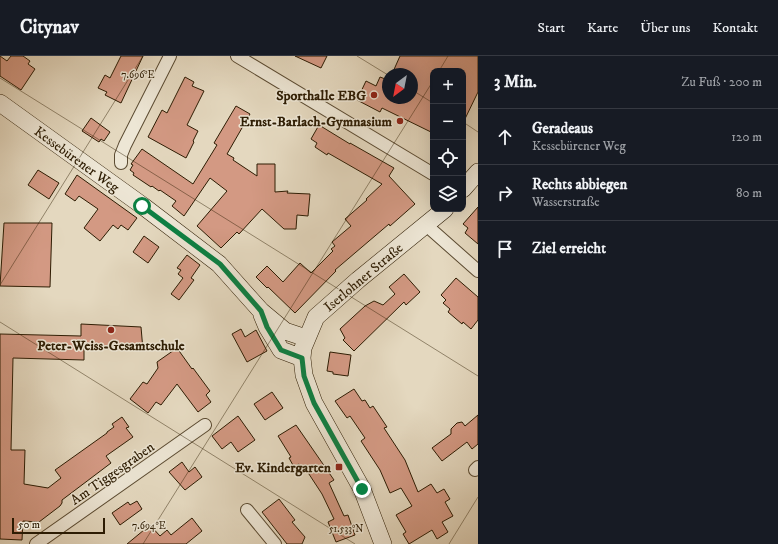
<!DOCTYPE html>
<html lang="de">
<meta charset="utf-8">
<style>
body{margin:0;font-family:"IM FELL DW Pica",serif;background:#20242c;color:#f1f3f6}
.controls{position:absolute;right:12px;top:12px;display:grid;overflow:hidden;border-radius:8px;box-shadow:0 4px 16px #0002}
.controls button{width:36px;height:36px;display:grid;place-items:center;padding:0;border:0;border-bottom:1px solid #363941;background:#171b24;color:#f1f3f6;font:20px sans-serif}
.compass{position:absolute;left:382px;top:12px;width:36px;height:36px;border-radius:50%;background:#171b24;box-shadow:0 4px 16px #0002;rotate:212deg}
.scale{position:absolute;left:12px;bottom:10px;width:93px;box-sizing:border-box;padding-left:4px;border:2px solid #2d1c03;border-top:0;font-size:11px;line-height:14px;white-space:nowrap;color:#2d1c03;-webkit-text-stroke:3px #ede6d5;paint-order:stroke}
.stop{position:absolute;width:12px;height:12px;margin:-9px;border:3px solid #0b8043;border-radius:50%;background:#fff}
.stop.end{background:#0b8043;border-color:#fff;box-shadow:0 1px 4px #0008}
.list{margin:0;padding:0;list-style:none}
h2{display:flex;justify-content:space-between;align-items:center;height:52px;margin:0;padding:0 16px;font-size:17px}
h2 small{font-size:13px;font-weight:400;color:#9ea1a6}
.list li{display:grid;grid-template-columns:26px 1fr auto;gap:12px;align-items:center;box-sizing:border-box;height:56px;padding:0 16px;border-top:1px solid #363941}
.list b{display:block;font-size:15px;white-space:nowrap}
.list p{margin:0;font-size:13px;white-space:nowrap;color:#9ea1a6}
.list em{font-size:13px;font-style:normal;color:#9ea1a6}
.icon{flex:none;width:22px;height:22px;fill:none;stroke:currentColor;stroke-width:2;stroke-linecap:round;stroke-linejoin:round}
.map{position:relative;flex:none;width:478px;height:488px;overflow:hidden}
header{display:flex;align-items:center;gap:24px;box-sizing:border-box;height:56px;padding:0 20px;background:#171b24;border-bottom:1px solid #363941}
header strong{font-size:19px}
nav{display:flex;gap:22px;margin-inline-start:auto;font-size:14px}
main{display:flex}
aside{flex:1;background:#171b24}
.map>svg:first-child{display:block}
.building{fill:#d39983;stroke:#2d1c03}
.lines{fill:none;stroke-linecap:round;stroke-linejoin:round}
.street-casing{stroke:#5b4b32;stroke-width:14}
.secondary-casing{stroke:#2d1c03;stroke-width:18}
.street{stroke:#ede6d5;stroke-width:12}
.secondary{stroke:#ede6d5;stroke-width:17}
.route{stroke:#0b8043;stroke-width:5}
.ticks{fill:none;stroke:#2d1c03;stroke-width:1;stroke-opacity:0.45}
.poi-dot{fill:#8f2418;stroke:#ede6d5;stroke-width:1.5}
.labels{text-anchor:middle;stroke-width:3;stroke-linejoin:round;paint-order:stroke}
.poi-label{font-size:14px;font-weight:bold;fill:#2d1c03;stroke:#ede6d5;text-anchor:end}
.street-label{font-size:14px;fill:#2d1c03;stroke:#ede6d5}
.ticks-label{font-size:10px;text-anchor:middle;fill:#2d1c03;stroke:#ede6d5;stroke-width:3;stroke-linejoin:round;paint-order:stroke}
</style>
<header>
<strong>Citynav</strong>
<nav><a>Start</a><a>Karte</a><a>Über uns</a><a>Kontakt</a></nav>
</header>
<main>
<div class="map">
<svg width="478" height="488" viewBox="0 0 478 488">
<rect width="100%" height="100%" fill="#e4d8bf"/>
<filter id="stains"><feTurbulence type="fractalNoise" baseFrequency=".005" numOctaves="4"/><feColorMatrix values="0 0 0 0 .2 0 0 0 0 .09 0 0 0 0 .02 0 0 0 .5 -.17"/></filter>
<radialGradient id="worn" r=".72"><stop offset=".6" stop-color="#630" stop-opacity="0"/><stop offset="1" stop-color="#630" stop-opacity=".3"/></radialGradient>
<path class="building" d="M0,0L7,5L11,0H23L30,5L28,8L35,13L21,34L0,20Z
M121,0H143L121,47L105,39L107,36L98,32L105,19L110,22Z
M295,0H327L321,12Z
M400,0H478V36L463,67V15H433V77L382,52L380,56L357,44L366,25L376,30L380,21L388,24V42H412V18H392Z
M185,21L194,26L192,30L204,35L187,69L198,75L193,85L194,86L186,102L148,81L162,54L167,57Z
M236,50L250,58L227,98L234,102L233,104L257,120V108H275V136L288,135L287,137L310,138L308,160L297,159L296,173H284L262,153L239,178L237,176L221,192L197,170L227,135L210,122L184,160L172,150L176,145L160,134L159,135L152,130L151,131L133,119L134,117L130,114L133,109L131,108L142,93L193,128L217,89L214,87Z
M91,62L110,76L104,85L101,83L99,86L82,75Z
M319,69L350,88V87L394,112L389,120L415,148L390,170L389,168L335,214L336,215L295,257L268,231L267,232L256,221L267,210L283,226L300,207L311,217L333,195L331,193L335,190L332,186L351,170L345,163L367,144L366,143L382,128L328,97L327,99L315,91L317,87L311,83Z
M38,114L59,127L49,143L28,129Z
M77,119L137,162L128,174L121,169L118,173L113,169L100,185L84,172L98,153L79,140L75,145L65,138Z
M478,151V188L465,177L468,172L463,168Z
M4,167H52L50,231L0,230Z
M144,180L159,191L148,207L133,196Z
M187,199L200,209L191,222L194,224L179,244L171,238L183,222L178,218L181,214L177,212Z
M404,218L420,236L406,249L404,246L354,295L343,284L345,282L340,273L365,250L374,245L383,249L395,238L389,231Z
M456,222L478,241V264L471,273L463,266L462,268L448,256L450,253L443,247L446,244L441,239Z
M81,268L141,271L143,294L84,292V304L13,302L11,394H25L24,428L48,432L61,422L55,414L107,377V376L114,371L112,368L122,361L129,371L126,372L133,381L106,400L111,407L62,444V447L60,450L39,466L23,465L22,484L0,483V278L81,280Z
M241,273L245,281L256,274L267,295L247,306L232,278Z
M177,292L192,313L193,312L210,335L206,339L211,346L198,356L177,328L161,349L156,346L148,357L130,343L143,326L147,328L158,312L157,306Z
M330,296L351,299L348,320L333,318V316L327,315Z
M354,333L362,345L365,344L370,352L373,350L387,371L384,372L405,404L418,436L431,428L437,437L444,433L450,443L445,446L453,460L442,466L448,476L437,483L432,474L409,488L403,478L406,476L396,459L412,450L401,432L390,437L380,414L361,385L365,382L350,360L347,362L335,345Z
M272,336L283,352L265,364L254,348Z
M478,359V388L472,393L467,386L442,405L432,392L451,378V373L457,367L462,366L465,370Z
M238,360L255,384L238,396L231,386L222,393L212,380Z
M296,369L334,424L329,427L344,460L348,459L355,479L336,486L328,466L334,463L322,438L305,412L302,414L299,408L294,411L289,402L291,401L278,380Z
M182,406L189,416L195,411L202,421L185,434L169,416Z
M279,443L295,464L292,466L305,481L302,488H287L262,456Z
M137,445L142,453L120,469L112,457L128,446L130,449Z
M192,462L202,475L186,488H127L150,469L160,480L167,474L171,479Z"/>
<g class="lines">
<defs>
<path id="street" d="M237,0L433,118
M121,107V99L125,89L170,0
M426,169L478,215
M475,414L478,411
M247,454L275,488
M36,488L205,369"/>
<path id="secondary" d="M0,47L143,150L219,208L261,255L285,275L306,282
M463,133L478,116
M262,259L267,271L281,294L302,302
M383,488L362,433L314,347L304,319L302,302L303,292L316,261L358,224L445,153"/>
</defs>
<use href="#street" class="street-casing"/>
<use href="#secondary" class="secondary-casing"/>
<use href="#street" class="street"/>
<use href="#secondary" class="secondary"/>
</g>
<g class="lines">
<path class="route" d="M142,150L220,208L261,255L267,271L281,294L302,302L304,320L314,347L362,433"/>
</g>
<path class="ticks" d="M357,0L388,19M439,15L448,0M0,22L478,320M412,34L433,47M463,66L478,76M0,229L143,0M0,266L355,488M143,488L433,25M449,488L478,441"/>
<g class="poi-dot">
<circle cx="374" cy="39" r="4"/>
<circle cx="400" cy="65" r="4"/>
<circle cx="111" cy="274" r="4"/>
<rect x="335" y="407" width="8" height="8" rx="2"/>
</g>
<g class="labels">
<g class="poi-label">
<text x="366" y="44">Sporthalle EBG</text>
<text x="392" y="70">Ernst-Barlach-Gymnasium</text>
<text x="111" y="294" text-anchor="middle">Peter-Weiss-Gesamtschule</text>
<text x="331" y="416">Ev. Kindergarten</text>
</g>
<g class="street-label">
<text transform="translate(77 103) rotate(36)" y="5">Kessebürener Weg</text>
<text transform="translate(363 221) rotate(-40)" y="5">Iserlohner Straße</text>
<text transform="translate(112 417) rotate(-35)" y="5">Am Tiggesgraben</text>
</g>
</g>
<g class="ticks-label">
<text x="138" y="22">7.696°E</text>
<text x="149" y="473">7.694°E</text>
<text x="346" y="476">51.533°N</text>
</g>
<rect width="100%" height="100%" filter="url(#stains)"/>
<rect width="100%" height="100%" fill="url(#worn)"/>
</svg>
<div class="controls">
<button>+</button>
<button>−</button>
<button><svg class="icon" aria-label="locate" viewBox="0 0 24 24"><circle cx="12" cy="12" r="6"/><path d="M12 2v4M12 18v4M2 12h4M18 12h4"/></svg></button>
<button><svg class="icon" aria-label="layers" viewBox="0 0 24 24"><path d="M12 4l9 5-9 5-9-5zM3 14l9 5 9-5"/></svg></button>
</div>
<svg class="compass" viewBox="-18 -18 36 36"><path d="M0-13l5 13h-10z" fill="#e53935"/><path d="M0 13l5-13h-10z" fill="#9ea1a6"/></svg>
<div class="scale">50 m</div>
<div class="stop" style="left:142px;top:150px"></div>
<div class="stop end" style="left:362px;top:433px"></div>
</div>
<aside>
<h2>3 Min.<small>Zu Fuß · 200 m</small></h2>
<ul class="list">
<li><svg class="icon" aria-label="ahead" viewBox="0 0 24 24"><path d="M12 20V5M6 11l6-6 6 6"/></svg><div><b>Geradeaus</b><p>Kessebürener Weg</p></div><em>120 m</em></li>
<li><svg class="icon" aria-label="right" viewBox="0 0 24 24"><path d="M7 20v-9h11M14 6l5 5-5 5"/></svg><div><b>Rechts abbiegen</b><p>Wasserstraße</p></div><em>80 m</em></li>
<li><svg class="icon" aria-label="arrive" viewBox="0 0 24 24"><path d="M6 21V4h12l-3 4 3 4H6"/></svg><div><b>Ziel erreicht</b></div></li>
</ul>
</aside>
</main>
